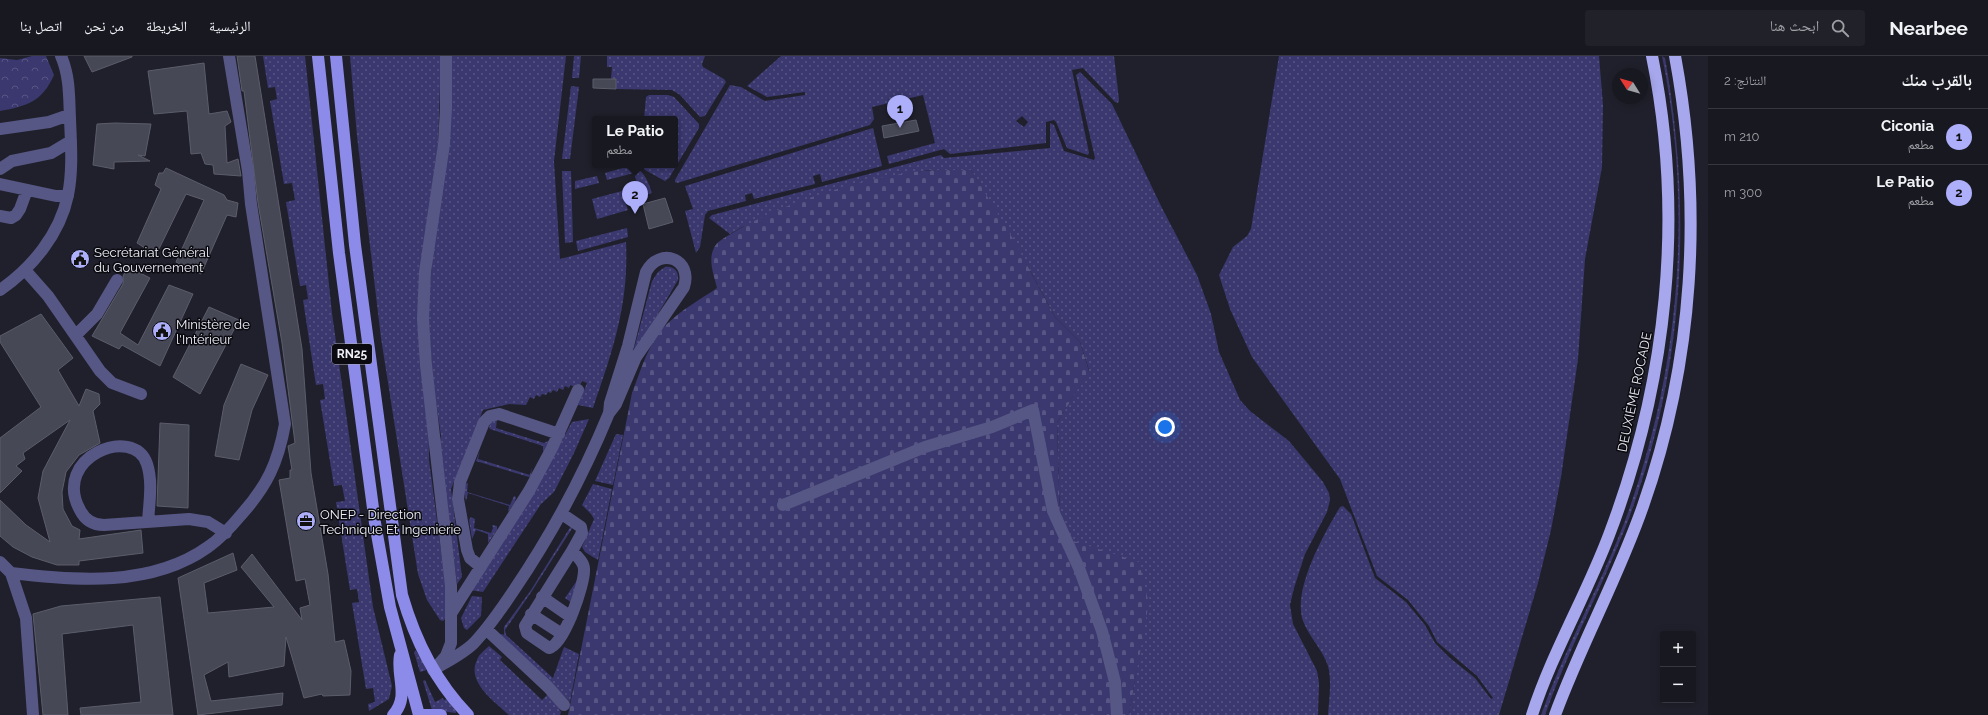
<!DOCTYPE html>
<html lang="ar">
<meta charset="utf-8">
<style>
body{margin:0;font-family:Raleway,"Noto Naskh Arabic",sans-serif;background:#21212a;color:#f1f3f6;direction:rtl}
.controls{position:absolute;right:12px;bottom:12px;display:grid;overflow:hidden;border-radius:4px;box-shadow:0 2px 10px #0003}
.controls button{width:36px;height:36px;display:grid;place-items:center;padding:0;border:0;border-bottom:1px solid #36373f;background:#181821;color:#f1f3f6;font:20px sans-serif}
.compass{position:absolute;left:1612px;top:12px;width:36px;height:36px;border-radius:50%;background:#181821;box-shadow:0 2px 10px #0003;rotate:307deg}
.you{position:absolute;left:1165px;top:371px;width:14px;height:14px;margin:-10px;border:3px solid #fff;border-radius:50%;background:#1a73e8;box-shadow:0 0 0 6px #1a73e833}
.badge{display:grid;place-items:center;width:26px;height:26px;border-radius:50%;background:#adaffb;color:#111;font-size:13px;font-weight:700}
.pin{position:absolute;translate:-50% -33px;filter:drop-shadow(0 1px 2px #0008)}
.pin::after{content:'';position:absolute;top:21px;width:14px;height:12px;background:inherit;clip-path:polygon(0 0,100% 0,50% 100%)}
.popup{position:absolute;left:592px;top:60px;width:86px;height:52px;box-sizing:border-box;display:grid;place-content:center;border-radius:4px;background:#181821;filter:drop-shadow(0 1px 3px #0005);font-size:13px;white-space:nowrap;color:#9fa0a5}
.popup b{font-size:15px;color:#f1f3f6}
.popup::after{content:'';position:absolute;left:50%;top:100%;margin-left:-8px;border:8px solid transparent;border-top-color:#181821}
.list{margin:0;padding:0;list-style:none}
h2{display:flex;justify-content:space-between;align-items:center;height:52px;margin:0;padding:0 16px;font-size:17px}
h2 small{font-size:13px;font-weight:400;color:#9fa0a5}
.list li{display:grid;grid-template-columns:26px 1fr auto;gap:12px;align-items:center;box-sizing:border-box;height:56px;padding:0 16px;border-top:1px solid #36373f}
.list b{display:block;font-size:15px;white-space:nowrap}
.list p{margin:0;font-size:13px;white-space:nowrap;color:#9fa0a5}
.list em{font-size:13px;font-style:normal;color:#9fa0a5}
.icon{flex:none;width:22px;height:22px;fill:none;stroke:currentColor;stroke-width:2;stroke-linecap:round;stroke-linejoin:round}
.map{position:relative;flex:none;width:1708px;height:659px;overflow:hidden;direction:ltr}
header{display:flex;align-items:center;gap:24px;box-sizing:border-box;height:56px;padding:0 20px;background:#181821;border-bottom:1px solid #36373f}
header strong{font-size:19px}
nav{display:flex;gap:22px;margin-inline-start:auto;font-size:14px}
.search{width:280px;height:36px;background:#21212a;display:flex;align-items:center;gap:10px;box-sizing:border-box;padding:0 14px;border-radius:4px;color:#9fa0a5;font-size:15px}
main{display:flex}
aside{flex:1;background:#181821}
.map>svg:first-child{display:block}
.grass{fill:url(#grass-dots);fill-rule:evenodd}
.forest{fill:url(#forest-crowns)}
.cemetery{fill:url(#cemetery-stones)}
.building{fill:#474856;stroke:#5c5d6b}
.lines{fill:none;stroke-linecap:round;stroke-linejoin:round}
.minor{stroke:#575785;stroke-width:12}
.major{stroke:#8c8bea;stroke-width:12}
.highway{stroke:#a6a7ec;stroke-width:12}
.labels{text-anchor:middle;stroke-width:3;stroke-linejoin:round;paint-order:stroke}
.shield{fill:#0a0a10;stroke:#aaaab2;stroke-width:1}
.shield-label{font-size:12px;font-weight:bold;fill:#eeeff7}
.poi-label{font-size:13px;fill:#eeeff7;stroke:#0a0a10;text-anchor:start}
.street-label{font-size:13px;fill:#eeeff7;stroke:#0a0a10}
</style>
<header>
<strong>Nearbee</strong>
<div class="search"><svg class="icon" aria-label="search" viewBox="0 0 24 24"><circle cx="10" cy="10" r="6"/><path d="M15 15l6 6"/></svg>ابحث هنا</div>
<nav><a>الرئيسية</a><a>الخريطة</a><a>من نحن</a><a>اتصل بنا</a></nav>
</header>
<main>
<aside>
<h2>بالقرب منك<small>النتائج: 2</small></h2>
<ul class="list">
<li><span class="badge">1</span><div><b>Ciconia</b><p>مطعم</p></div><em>210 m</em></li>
<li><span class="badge">2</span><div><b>Le Patio</b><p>مطعم</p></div><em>300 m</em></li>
</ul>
</aside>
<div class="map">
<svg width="1708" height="659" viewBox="0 0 1708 659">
<defs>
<pattern id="grass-dots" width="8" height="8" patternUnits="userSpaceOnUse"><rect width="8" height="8" fill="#3a386e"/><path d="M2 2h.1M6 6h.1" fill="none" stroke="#575583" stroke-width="1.8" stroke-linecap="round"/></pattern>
<pattern id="forest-crowns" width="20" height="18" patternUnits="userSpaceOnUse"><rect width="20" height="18" fill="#3a386e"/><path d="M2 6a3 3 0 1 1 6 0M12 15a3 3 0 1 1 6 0" fill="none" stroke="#575583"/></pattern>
<pattern id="cemetery-stones" width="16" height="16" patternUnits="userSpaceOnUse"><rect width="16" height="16" fill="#3a386e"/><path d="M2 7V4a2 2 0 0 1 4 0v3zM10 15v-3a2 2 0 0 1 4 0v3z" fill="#575583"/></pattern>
</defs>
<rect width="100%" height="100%" fill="#20202c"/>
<path class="grass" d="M263,0H305L332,257L373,551L392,630L389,643L369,655L368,648L375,646L373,632L366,633L352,547L359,546L357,533L350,534L336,446L345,445L342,429L334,430L320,344L325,343L323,328L316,329L303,244L308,243L306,229L300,230L286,146L295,144L292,127L284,128L270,45L277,43L275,31L268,32Z
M350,0H441L438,89L427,167L429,404L445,525V563L443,565L440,564L427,544L418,518L381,282L357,80Z
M451,0H566L554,105L560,203L626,186C629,248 613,294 593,352L578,349L587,327L582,325L580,329L576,328L575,331L570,329L569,332L565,330L563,334L559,332L557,336L553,334L551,337L548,336L546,339L542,338L540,341L536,339L534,343L530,341L526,349L509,348L483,354L451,433L462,521L457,528L439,389L441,380L433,326L429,268V239Z
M574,0H581L579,22H572Z
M607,0H705L702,8L703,11L724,23L726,26L705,60L700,61L680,39L672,34L616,33V23H611L612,11H607Z
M781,0H1114L1119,44L1118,47L1115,46L1083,12L1072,14L1089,97L1088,99L1067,92L1056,66L1054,64L1046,66V87L950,98L944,93L889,108L887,100L935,87L923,39L872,51L874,63L870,69L677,127L675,126V124L730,29L741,31L765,45L805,39V36L767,41L747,30ZM1022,60L1028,66L1024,71L1016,65Z
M1279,0H1599L1603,49L1602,111L1585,203L1578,303L1561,421L1551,474L1538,527L1499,659H1328C1329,644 1332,625 1328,610C1323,594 1309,581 1303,565C1292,534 1324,478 1340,451L1343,450L1351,458L1375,522L1406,546L1425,569L1435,587L1450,602L1475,622L1491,643L1493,642L1477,620L1437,586L1429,570L1408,544L1377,520L1340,423L1252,301L1230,253L1219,219L1233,191L1247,180L1251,173Z
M1662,0L1665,2C1693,159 1684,320 1626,470C1601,534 1568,594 1545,659H1541C1564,594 1598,534 1623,470C1679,322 1694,155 1662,0Z
M1080,16L1112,48L1162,152L1197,219L1211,258L1219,296L1240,344L1250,355L1289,385L1323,426L1329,437L1330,444L1327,456L1305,498L1294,532L1290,549L1293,568L1317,615L1319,627L1318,659H1129L1148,544L1070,484L1060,463L1057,367L1089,314L1080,286L1055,261L1032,218L971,114H929L886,122L742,171L730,178L709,162L712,159L941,99L944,102L1050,92V67L1054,69L1064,95L1094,104L1095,102L1076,19Z
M571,30L579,31L570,103H562Z
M649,39H668L674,41L699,68V72L669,122L665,125L645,114L642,109H675V63H644L646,41Z
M873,72L882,110L822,126L820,118L813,120L815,128L754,143L752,137L745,139L746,145L708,155L705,159L700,191L696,197L685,155L693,153L685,130Z
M630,110C642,110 649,127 652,137L645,139L639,135L634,117L607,124L605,117Z
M562,115H571L573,186L565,187Z
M597,120L599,127L575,133V125Z
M622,135L628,154L597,163L592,143Z
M627,172L628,181L578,195L576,185Z
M665,211C674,210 679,215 678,224L631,304L652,225L658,216Z
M497,363L496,372L544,387L550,384L543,396V390L490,373L489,371L492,364Z
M589,363L574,397L554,436L541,448L483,536L469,534L537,430L572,366Z
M616,378L623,379L613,429L595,425Z
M480,395L478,403L530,419L532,412L531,420L529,421L476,405Z
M468,427L467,436L510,449L514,440L516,441L515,446L508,456L509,450L468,437L466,445L463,428Z
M593,428L612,433L598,504L585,496L582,491L594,463L591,458L582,449Z
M471,461L475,463L474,472L491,477L493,472L492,469L497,470V474L488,487V478L476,474L472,483L469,464Z
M571,470L573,471L532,535L505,574L506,579L553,622L564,591L579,598L570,646L500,579L502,578L504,579V571L531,534Z
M578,523L572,547L565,542Z
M472,540L482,541L481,560L467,574L464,572L461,562Z
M489,590L502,601L500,604L542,644L549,637L561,656L560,659H509C495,646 466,626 477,604C479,598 485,594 489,590Z
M416,594L427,614L420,616L414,596Z
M425,624L435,646L443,642L444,644L447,643L456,655V657L432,654L423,625Z"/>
<path class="forest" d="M32,0H46L54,19C42,46 27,50 0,55V2L17,4Z"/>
<path class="cemetery" d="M937,114H971L1013,183L1055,261L1080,286L1089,315L1057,367L1060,463L1070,484L1139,506L1148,544V551L1129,659H568L632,337C641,314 649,285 667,268C681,254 701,243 717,232C714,219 707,203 715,190C719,184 728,180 734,176C783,146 879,116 937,114Z"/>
<path class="building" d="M84,0H132V1L92,16Z
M237,0H255L302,293L311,417L328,518L335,586L344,584L351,615L350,639L323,640L322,638L304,642L286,581L284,610L229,621L228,606L204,619L211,645L283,637L282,649L198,659L178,522L233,497L237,514L204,527L208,557L274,551L241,511L252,498L302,564L300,552L310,549L305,523L296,525L279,424L290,422V414H292L288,390L295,387L282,287L258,147L244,35H242Z
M204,7L209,58L227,55L231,66L225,70L227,107L238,103L241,120L214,118L213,109L205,108L201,97L191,98L187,55L154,58L148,15Z
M593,23H616V33L593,32Z
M916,64L919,75L884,82L882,70Z
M115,67L151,68L145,100L138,99L150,105L114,106V113L93,109L97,68Z
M166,112L224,139L227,144L238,147L236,161L227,159L201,218L176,206L204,144L186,138L156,199L137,187L161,133L155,129L159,117H163Z
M665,142L673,166L649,173L643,148Z
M128,211L150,222L120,277L138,289L169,229L193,238L160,310L122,289L119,293L92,280L123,228V220Z
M209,251L239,264L200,338L173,321Z
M41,258L73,302L58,314L79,350L86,333L99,338L100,348L93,355L100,387L79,399L66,416L62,436L63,453L72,470L80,474L79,483L141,474L143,497L79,505V509H57L32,501L13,491L0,480V444L26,469L50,486L38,442L43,415L70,364L23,397L25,403L16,410L22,415L0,437V382L41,351L0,286V280Z
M241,308L268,319L252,354L239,404L215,400L224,349Z
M160,367L189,369L188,452L157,450Z
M160,541L173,659H81L80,652L141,646L133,569L62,578L68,659H43L33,558L61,550Z"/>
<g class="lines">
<path class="minor" d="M0,73L49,66L69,59
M0,113L12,105L51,97L71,85
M0,128L56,140H68
M0,160L11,162L16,159L20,153L27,134
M25,214L48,240L100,315L112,327L141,338
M0,234C32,212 60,178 68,139C73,114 71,88 70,63C69,41 70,21 61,0
M76,279L97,258L117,224
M783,449L925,391L992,371L1033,354L1053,455L1079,512L1102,575L1115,626L1117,659
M562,458L581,471L582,477L572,495
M148,466C149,448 153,426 147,408C134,368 51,401 80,454C85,464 93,469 104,469L189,463L208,466L226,477
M572,495C577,500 584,506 584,513C585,528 564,589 549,592L527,577L525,570Z
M0,506L11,517L26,562L33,659
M481,511L470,502L467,494L458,443L460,426L484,366L490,360L499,358L559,378
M11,517C76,525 152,531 208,491C221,482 231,471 241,459C267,430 278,407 285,368L251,148L248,115L229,0
M542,541L571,561
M452,556L529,435L552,392L578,334
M531,558L562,578
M486,573L548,631L564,649
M439,608L446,600L451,587V530L426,309L423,263L425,216L444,88L446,52V0
M433,614C446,606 463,598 474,587C489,571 502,552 514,534C552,478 583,420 609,357L616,348L636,301L684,231C693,203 660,190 646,216L628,290L610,347L609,357"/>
<path class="major" d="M318,0L339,197L375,467L390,551L419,659
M336,0L355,189L402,539C415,584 435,625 468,659
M393,659C410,641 396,620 400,599
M422,659H441"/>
<path class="highway" d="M1532,659C1552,597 1586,540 1609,479C1667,327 1685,161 1652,0
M1555,659C1581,588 1618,522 1643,450C1694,305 1703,151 1675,0"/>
</g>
<defs>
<symbol id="civic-disc" viewBox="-11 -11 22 22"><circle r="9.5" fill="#adaffb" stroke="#0a0a10"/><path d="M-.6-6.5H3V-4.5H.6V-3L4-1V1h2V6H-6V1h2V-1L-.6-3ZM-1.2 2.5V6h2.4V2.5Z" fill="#111"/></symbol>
<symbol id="office-disc" viewBox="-11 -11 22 22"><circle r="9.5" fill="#adaffb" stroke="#0a0a10"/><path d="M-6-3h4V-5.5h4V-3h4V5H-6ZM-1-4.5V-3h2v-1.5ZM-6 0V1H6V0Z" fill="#111"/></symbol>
</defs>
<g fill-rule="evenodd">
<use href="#civic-disc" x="69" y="192" width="22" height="22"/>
<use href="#civic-disc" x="151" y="264" width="22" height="22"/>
<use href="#office-disc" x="295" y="454" width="22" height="22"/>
</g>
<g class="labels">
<rect class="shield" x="332" y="288" width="40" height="20" rx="3"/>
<g class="shield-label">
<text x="352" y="302">RN25</text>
</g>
<g class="poi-label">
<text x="94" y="201">Secrétariat Général<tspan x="94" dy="15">du Gouvernement</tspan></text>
<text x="176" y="273">Ministère de<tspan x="176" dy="15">l'Intérieur</tspan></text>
<text x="320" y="463">ONEP - Direction<tspan x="320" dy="15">Technique Et Ingenierie</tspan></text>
</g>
<g class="street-label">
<text transform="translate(1634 336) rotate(-78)" y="5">DEUXIÈME ROCADE</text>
</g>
</g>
</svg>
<div class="controls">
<button>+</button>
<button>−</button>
</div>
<svg class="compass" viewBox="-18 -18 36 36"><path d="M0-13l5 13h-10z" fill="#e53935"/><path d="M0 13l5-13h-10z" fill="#9fa0a5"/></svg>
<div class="you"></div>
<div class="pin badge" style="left:900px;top:72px">1</div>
<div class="pin badge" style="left:635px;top:158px">2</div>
<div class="popup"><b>Le Patio</b>مطعم</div>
</div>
</main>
